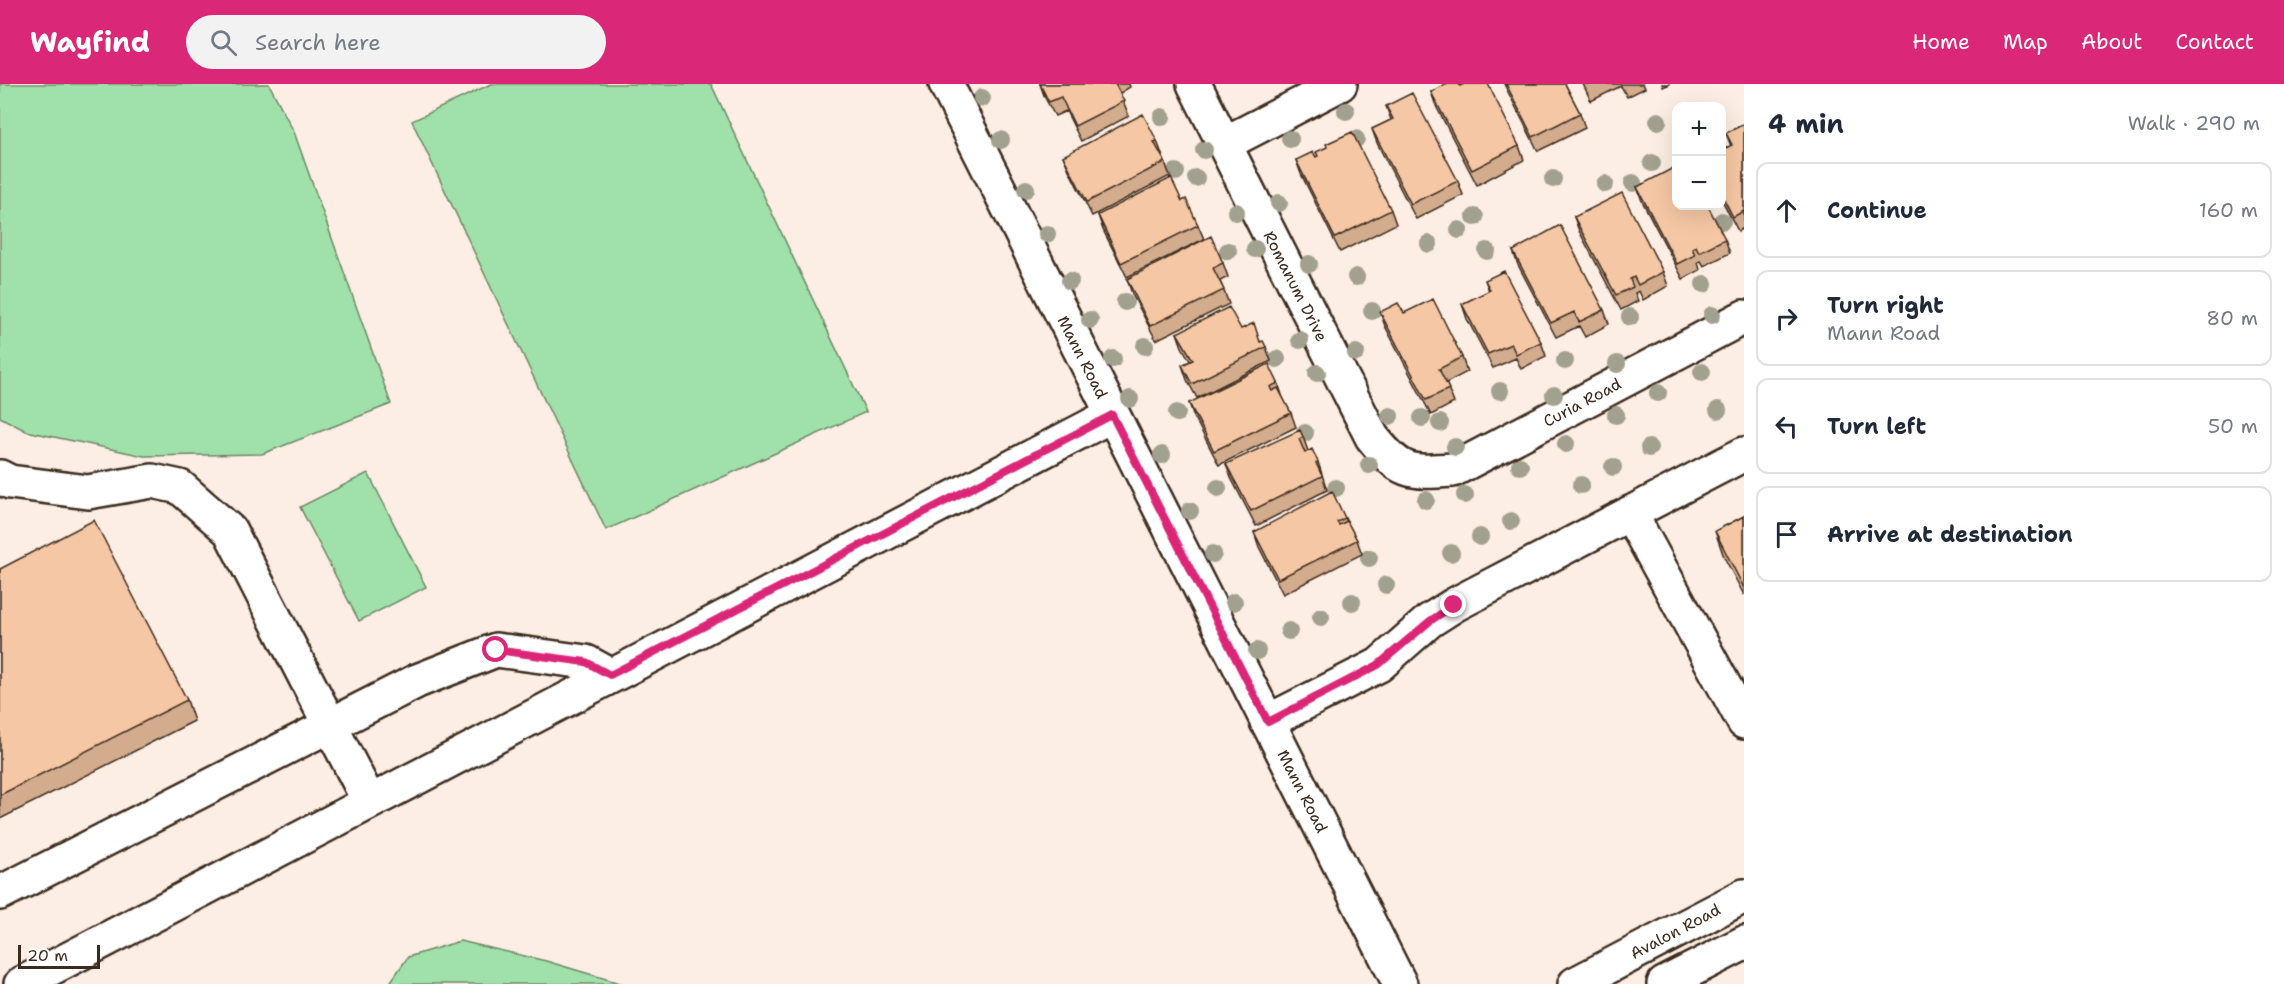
<!DOCTYPE html>
<meta charset="utf-8">
<style>
body{margin:0;font-family:"Shantell Sans",sans-serif;background:#f2f2f3;color:#1f2937}
.controls{position:absolute;right:18px;top:18px;display:grid;overflow:hidden;border-radius:12px;box-shadow:0 6px 24px #0002}
.controls button{width:54px;height:54px;display:grid;place-items:center;padding:0;border:0;border-bottom:2px solid #e0e1e3;background:#fff;color:#1f2937;font:30px sans-serif}
.scale{position:absolute;left:18px;bottom:15px;width:82px;box-sizing:border-box;padding-left:6px;border:3px solid #3b2a1e;border-top:0;font-size:16px;line-height:21px;white-space:nowrap;color:#3b2a1e;-webkit-text-stroke:4px #fff;paint-order:stroke}
.stop{position:absolute;width:18px;height:18px;margin:-14px;border:4px solid #db2777;border-radius:50%;background:#fff}
.stop.end{background:#db2777;border-color:#fff;box-shadow:0 2px 6px #0008}
.list{margin:0;padding:0;list-style:none}
h2{display:flex;justify-content:space-between;align-items:center;height:78px;margin:0;padding:0 24px;font-size:26px}
h2 small{font-size:20px;font-weight:400;color:#747a83}
.list li{display:grid;grid-template-columns:39px 1fr auto;gap:18px;align-items:center;box-sizing:border-box;height:96px;margin:0 12px 12px;padding:0 12px;border:2px solid #e0e1e3;border-radius:12px}
.list b{display:block;font-size:22px;white-space:nowrap}
.list p{margin:0;font-size:20px;white-space:nowrap;color:#747a83}
.list em{font-size:20px;font-style:normal;color:#747a83}
.icon{flex:none;width:33px;height:33px;fill:none;stroke:currentColor;stroke-width:2;stroke-linecap:round;stroke-linejoin:round}
.map{position:relative;flex:none;width:1744px;height:900px;overflow:hidden}
header{display:flex;align-items:center;gap:36px;box-sizing:border-box;height:84px;padding:0 30px;background:#db2777;color:#fff}
header strong{font-size:28px}
nav{display:flex;gap:33px;margin-inline-start:auto;font-size:21px}
.search{width:420px;height:54px;background:#f2f2f3;display:flex;align-items:center;gap:15px;box-sizing:border-box;padding:0 21px;border-radius:33px;color:#747a83;font-size:22px}
main{display:flex}
aside{flex:1;background:#fff}
.map>svg:first-child{display:block}
.green{fill:#a0e1ab;stroke:#6e8664;stroke-width:1.5}
.lines{fill:none;stroke-linecap:round;stroke-linejoin:round}
.minor-casing{stroke:#3b2a1e;stroke-width:38}
.major-casing{stroke:#3b2a1e;stroke-width:38}
.minor{stroke:#fff;stroke-width:33}
.major{stroke:#fff;stroke-width:33}
.tree{fill:#a2a08e}
.wall{fill:#d3ab8d;stroke:#3b2a1e;stroke-width:1.5}
.building{fill:#f5c7a4;stroke:#3b2a1e;stroke-width:1.5}
.route{stroke:#db2777;stroke-width:8}
.labels{text-anchor:middle;stroke-width:4.5;stroke-linejoin:round;paint-order:stroke}
.street-label{font-size:16px;fill:#3b2a1e;stroke:#fff}
</style>
<header>
<strong>Wayfind</strong>
<div class="search"><svg class="icon" aria-label="search" viewBox="0 0 24 24"><circle cx="10" cy="10" r="6"/><path d="M15 15l6 6"/></svg>Search here</div>
<nav><a>Home</a><a>Map</a><a>About</a><a>Contact</a></nav>
</header>
<main>
<div class="map">
<svg width="1744" height="900" viewBox="0 0 1744 900">
<rect width="100%" height="100%" fill="#fceee4"/>
<filter id="ink" filterUnits="userSpaceOnUse"><feTurbulence type="fractalNoise" baseFrequency=".0167" numOctaves="2"/><feDisplacementMap in="SourceGraphic" scale="12" xChannelSelector="R" yChannelSelector="G"/><feConvolveMatrix kernelMatrix="1 2 1 2 8 2 1 2 1" color-interpolation-filters="sRGB"/></filter>
<g filter="url(#ink)">
<path class="green" d="M0,0H269L294,48L391,320L262,370L144,372L26,347L0,333Z
M491,0H711L866,328L606,446L412,37Z
M368,389L426,503L359,537L300,423Z
M460,857L546,877L623,900H389L408,873Z"/>
<g class="lines">
<defs>
<path id="minor" d="M946,0L1400,900
M1194,0L1372,353C1401,389 1408,389 1453,386L1744,233
M1224,60L1340,0
M0,393L10,398L88,408L152,397L180,403L230,447L369,717
M1630,429L1744,638
M1267,638L1379,581L1429,537L1454,521L1744,370
M0,809L417,597L496,566L586,578L610,591
M21,900L1112,331"/>
<path id="major" d="M1575,900L1744,812
M1664,900L1744,859"/>
</defs>
<use href="#minor" class="minor-casing"/>
<use href="#major" class="major-casing"/>
<use href="#minor" class="minor"/>
<use href="#major" class="major"/>
</g>
<g class="tree">
<circle cx="982" cy="14" r="9"/>
<circle cx="1346" cy="27" r="9"/>
<circle cx="1162" cy="33" r="9"/>
<circle cx="1658" cy="37" r="9"/>
<circle cx="1290" cy="55" r="9"/>
<circle cx="1356" cy="55" r="9"/>
<circle cx="1001" cy="56" r="9"/>
<circle cx="1204" cy="66" r="9"/>
<circle cx="1652" cy="79" r="9"/>
<circle cx="1176" cy="88" r="9"/>
<circle cx="1196" cy="94" r="9"/>
<circle cx="1553" cy="95" r="9"/>
<circle cx="1633" cy="99" r="9"/>
<circle cx="1605" cy="100" r="9"/>
<circle cx="1026" cy="105" r="9"/>
<circle cx="1279" cy="119" r="9"/>
<circle cx="1236" cy="128" r="9"/>
<circle cx="1475" cy="133" r="9"/>
<circle cx="1722" cy="137" r="9"/>
<circle cx="1459" cy="146" r="9"/>
<circle cx="1047" cy="150" r="9"/>
<circle cx="1429" cy="160" r="9"/>
<circle cx="1255" cy="165" r="9"/>
<circle cx="1228" cy="167" r="9"/>
<circle cx="1487" cy="167" r="9"/>
<circle cx="1309" cy="180" r="9"/>
<circle cx="1356" cy="193" r="9"/>
<circle cx="1070" cy="197" r="9"/>
<circle cx="1704" cy="200" r="9"/>
<circle cx="1125" cy="218" r="9"/>
<circle cx="1372" cy="227" r="9"/>
<circle cx="1712" cy="231" r="9"/>
<circle cx="1630" cy="233" r="9"/>
<circle cx="1090" cy="236" r="9"/>
<circle cx="1300" cy="256" r="9"/>
<circle cx="1145" cy="262" r="9"/>
<circle cx="1356" cy="269" r="9"/>
<circle cx="1113" cy="275" r="9"/>
<circle cx="1277" cy="275" r="9"/>
<circle cx="1565" cy="277" r="9"/>
<circle cx="1617" cy="280" r="9"/>
<circle cx="1702" cy="288" r="9"/>
<circle cx="1317" cy="289" r="9"/>
<circle cx="1500" cy="307" r="9"/>
<circle cx="1658" cy="309" r="9"/>
<circle cx="1554" cy="311" r="9"/>
<circle cx="1130" cy="315" r="9"/>
<circle cx="1718" cy="326" r="9"/>
<circle cx="1177" cy="329" r="9"/>
<circle cx="1616" cy="331" r="9"/>
<circle cx="1390" cy="332" r="9"/>
<circle cx="1422" cy="334" r="9"/>
<circle cx="1440" cy="339" r="9"/>
<circle cx="1305" cy="349" r="9"/>
<circle cx="1566" cy="360" r="9"/>
<circle cx="1455" cy="363" r="9"/>
<circle cx="1649" cy="364" r="9"/>
<circle cx="1162" cy="371" r="9"/>
<circle cx="1369" cy="381" r="9"/>
<circle cx="1520" cy="382" r="9"/>
<circle cx="1613" cy="383" r="9"/>
<circle cx="1581" cy="401" r="9"/>
<circle cx="1218" cy="404" r="9"/>
<circle cx="1336" cy="404" r="9"/>
<circle cx="1465" cy="411" r="9"/>
<circle cx="1426" cy="416" r="9"/>
<circle cx="1190" cy="427" r="9"/>
<circle cx="1511" cy="437" r="9"/>
<circle cx="1480" cy="453" r="9"/>
<circle cx="1451" cy="469" r="9"/>
<circle cx="1213" cy="470" r="9"/>
<circle cx="1369" cy="474" r="9"/>
<circle cx="1386" cy="501" r="9"/>
<circle cx="1234" cy="518" r="9"/>
<circle cx="1352" cy="518" r="9"/>
<circle cx="1321" cy="533" r="9"/>
<circle cx="1289" cy="547" r="9"/>
<circle cx="1257" cy="567" r="9"/>
</g>
<path class="wall" d="M1040,0H1129L1130,3L1120,9L1129,32L1081,57L1066,27L1055,32L1045,14Z
M1504,0H1565L1580,29L1585,44L1538,67Z
M1583,0H1643L1645,4L1627,13L1621,2L1591,17Z
M1662,0H1670L1663,3Z
M1460,2L1519,62L1524,76L1477,101L1436,22L1431,8Z
M1386,22L1458,97L1463,111L1416,135L1377,59L1372,45L1391,36Z
M1744,40V144L1738,147L1722,116V66L1731,62L1726,49Z
M1157,57L1170,92L1092,132L1069,86L1063,72Z
M1316,68L1391,126L1396,140L1340,168L1301,90L1296,76L1316,73L1318,72Z
M1637,103L1725,155L1730,169L1704,182L1701,177L1698,178L1700,186L1683,195L1642,117Z
M1182,117L1198,141L1204,155L1127,193L1103,146L1098,131Z
M1574,133L1663,188L1668,202L1643,216L1639,207L1635,209L1638,217L1621,226L1579,147Z
M1513,167L1604,226L1609,240L1585,253L1579,242L1556,253L1518,181Z
M1223,179L1228,193L1220,197L1229,220L1156,256L1132,210L1127,195Z
M1485,196L1541,258L1546,272L1521,285L1516,274L1493,284L1467,235L1462,220L1489,207Z
M1380,228L1404,229L1462,273L1467,288L1446,299L1454,319L1431,331L1385,242Z
M1241,245L1261,258L1266,263L1271,277L1197,314L1187,296L1182,281L1190,277L1182,263L1177,249Z
M1278,299L1283,314L1291,329L1296,343L1219,381L1194,333L1189,319Z
M1303,353L1308,367L1318,378L1327,406L1256,442L1231,394L1226,380Z
M1744,432V511L1724,473L1715,447Z
M1345,434L1357,456L1362,470L1283,510L1259,463L1254,448Z
M0,485L187,616L194,637L0,735Z"/>
<path class="building" d="M1040,0H1115L1124,17L1075,42L1061,13L1049,18Z
M1445,0H1459L1460,2L1464,0H1488L1519,62L1472,86L1431,8Z
M1506,0H1565L1580,29L1533,53Z
M1412,9L1458,97L1411,120L1372,45L1393,35L1386,22Z
M1143,30L1157,57L1154,58L1165,78L1087,118L1063,72Z
M1744,40V127L1733,133L1722,111V66L1732,61L1726,49Z
M1352,48L1391,126L1335,154L1296,76L1313,68L1316,73L1318,72L1316,68L1327,63L1326,60Z
M1677,82V122H1708L1725,155L1699,168L1696,162L1692,164L1695,171L1677,180L1637,103Z
M1171,94L1182,117L1186,115L1198,141L1121,179L1098,131Z
M1622,109L1663,188L1638,201L1634,193L1630,195L1633,203L1616,211L1574,133Z
M1560,141L1604,226L1579,238L1574,228L1551,239L1513,167Z
M1211,152L1223,179L1213,184L1224,206L1150,242L1127,195Z
M1504,187L1541,258L1516,270L1511,260L1488,270L1462,220L1490,206L1485,196Z
M1433,215L1462,273L1439,285L1449,305L1426,316L1380,228L1398,219L1404,229Z
M1229,223L1241,245L1254,239L1260,258L1263,257L1266,263L1192,300L1182,281L1193,276L1177,249Z
M1269,280L1278,299L1270,303L1272,307L1278,304L1291,329L1214,367L1189,319Z
M1300,346L1303,353L1299,355L1305,369L1312,365L1318,378L1316,379L1322,392L1251,427L1226,380Z
M1332,407L1345,434L1337,438L1339,441L1347,437L1357,456L1278,495L1254,448Z
M1744,432V504L1715,447Z
M94,436L187,616L0,711V485Z"/>
</g>
<g class="lines" filter="url(#ink)">
<path class="route" d="M496,566L586,578L610,591L1112,331L1268,638L1378,581L1430,537L1454,521"/>
</g>
<g class="labels">
<g class="street-label">
<text transform="translate(1296 202) rotate(63)" y="6">Romanum Drive</text>
<text transform="translate(1083 273) rotate(63)" y="6">Mann Road</text>
<text transform="translate(1582 318) rotate(-28)" y="6">Curia Road</text>
<text transform="translate(1303 707) rotate(63)" y="6">Mann Road</text>
<text transform="translate(1675 847) rotate(-28)" y="6">Avalon Road</text>
</g>
</g>
</svg>
<div class="controls">
<button>+</button>
<button>−</button>
</div>
<div class="scale">20 m</div>
<div class="stop" style="left:496px;top:566px"></div>
<div class="stop end" style="left:1454px;top:521px"></div>
</div>
<aside>
<h2>4 min<small>Walk · 290 m</small></h2>
<ul class="list">
<li><svg class="icon" aria-label="ahead" viewBox="0 0 24 24"><path d="M12 20V5M6 11l6-6 6 6"/></svg><div><b>Continue</b></div><em>160 m</em></li>
<li><svg class="icon" aria-label="right" viewBox="0 0 24 24"><path d="M7 20v-9h11M14 6l5 5-5 5"/></svg><div><b>Turn right</b><p>Mann Road</p></div><em>80 m</em></li>
<li><svg class="icon" aria-label="left" viewBox="0 0 24 24"><path d="M17 20v-9H6M10 6l-5 5 5 5"/></svg><div><b>Turn left</b></div><em>50 m</em></li>
<li><svg class="icon" aria-label="arrive" viewBox="0 0 24 24"><path d="M6 21V4h12l-3 4 3 4H6"/></svg><div><b>Arrive at destination</b></div></li>
</ul>
</aside>
</main>
